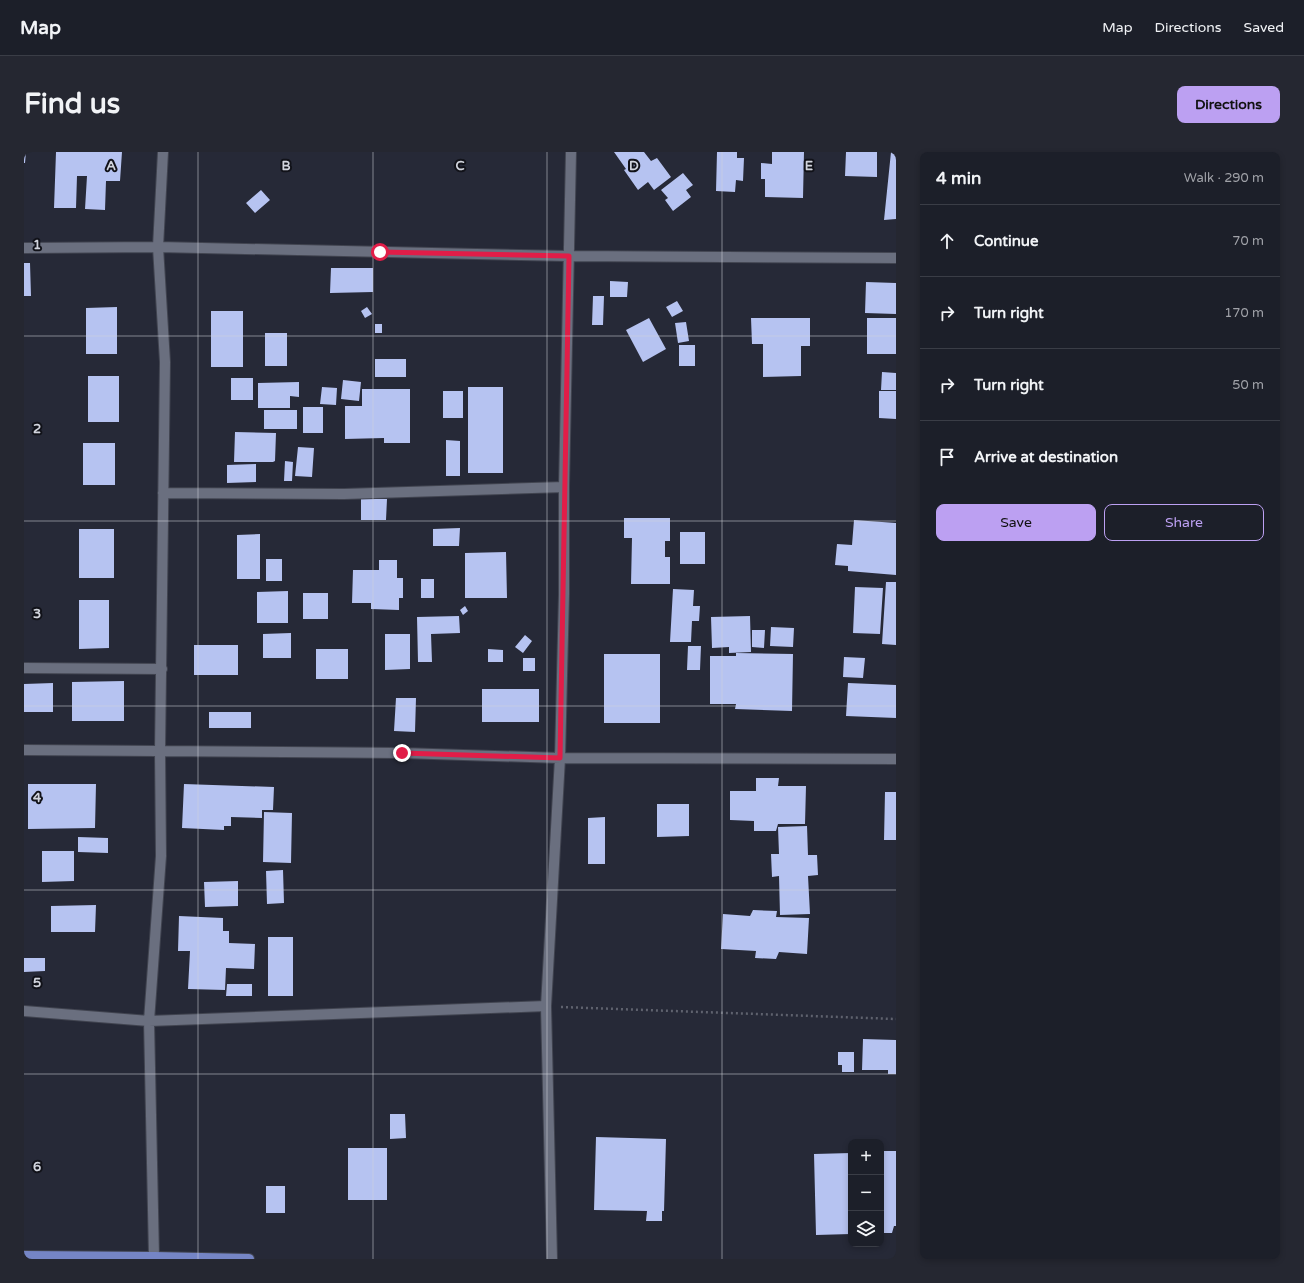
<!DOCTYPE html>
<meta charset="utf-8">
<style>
body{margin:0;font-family:"Varela Round",sans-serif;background:#252731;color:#f1f3f6}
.controls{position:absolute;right:12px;bottom:12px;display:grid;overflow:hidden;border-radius:8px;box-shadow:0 2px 6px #0003}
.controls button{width:36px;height:36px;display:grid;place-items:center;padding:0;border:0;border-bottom:1px solid #3a3d46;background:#1c1f29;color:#f1f3f6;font:20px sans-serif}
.stop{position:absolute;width:12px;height:12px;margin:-9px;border:3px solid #e11d48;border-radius:50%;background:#fff}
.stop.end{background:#e11d48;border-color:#fff;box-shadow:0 1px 4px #0008}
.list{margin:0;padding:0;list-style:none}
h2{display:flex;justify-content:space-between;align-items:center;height:52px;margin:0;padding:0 16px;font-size:17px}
h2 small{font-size:13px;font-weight:400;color:#a0a2a8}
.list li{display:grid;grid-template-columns:26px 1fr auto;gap:12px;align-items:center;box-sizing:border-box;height:72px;padding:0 16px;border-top:1px solid #3a3d46}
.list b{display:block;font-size:15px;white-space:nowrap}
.list em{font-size:13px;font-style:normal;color:#a0a2a8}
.actions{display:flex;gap:8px;padding:12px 16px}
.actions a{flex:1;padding:9px 0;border:1px solid #bca0f2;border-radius:8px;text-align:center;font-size:14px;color:#bca0f2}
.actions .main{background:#bca0f2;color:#111}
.icon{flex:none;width:22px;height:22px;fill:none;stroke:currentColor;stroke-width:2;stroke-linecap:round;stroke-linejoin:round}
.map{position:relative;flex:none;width:872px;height:1107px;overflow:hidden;border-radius:8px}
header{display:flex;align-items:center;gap:24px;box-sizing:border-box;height:56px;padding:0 20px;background:#1c1f29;border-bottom:1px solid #3a3d46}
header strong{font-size:19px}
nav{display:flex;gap:22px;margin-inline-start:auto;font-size:14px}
.intro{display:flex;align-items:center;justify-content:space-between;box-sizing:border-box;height:96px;padding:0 24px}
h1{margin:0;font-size:28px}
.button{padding:10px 18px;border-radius:8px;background:#bca0f2;color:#111;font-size:14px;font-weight:700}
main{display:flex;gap:24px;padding:0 24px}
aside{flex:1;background:#1c1f29;border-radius:8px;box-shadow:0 2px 6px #0003}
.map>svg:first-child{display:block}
.building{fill:#b6c3f1}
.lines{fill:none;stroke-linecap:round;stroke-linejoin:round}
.street-casing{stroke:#414450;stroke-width:12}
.primary-casing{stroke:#414450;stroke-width:12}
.path{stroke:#5f626e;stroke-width:2.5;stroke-dasharray:2 3;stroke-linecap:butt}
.street{stroke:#6a6f7f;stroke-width:10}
.primary{stroke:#7585c5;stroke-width:10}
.route{stroke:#e11d48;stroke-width:5}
.grid{fill:none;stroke:#d1d4dd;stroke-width:1;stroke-opacity:0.55}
.grid-label{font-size:13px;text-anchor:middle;font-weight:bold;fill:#d1d4dd;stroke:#111219;stroke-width:4;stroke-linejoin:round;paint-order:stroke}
</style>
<header>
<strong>Map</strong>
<nav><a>Map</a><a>Directions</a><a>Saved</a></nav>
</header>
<div class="intro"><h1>Find us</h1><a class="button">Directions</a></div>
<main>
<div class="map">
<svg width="872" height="1107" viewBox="0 0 872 1107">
<rect width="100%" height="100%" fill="#262937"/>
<path class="building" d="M0,0H2L1,11H0Z
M32,0H98L96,29H82L81,58L61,57L63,24H53L52,56H30Z
M590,0H620L627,9L633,6L647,25L630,38L624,30L614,38L600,18L602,17Z
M693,0H713V6H720L719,29L712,28L711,40L692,39Z
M748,0H780L779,46L741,45V27H737V11L748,12Z
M822,0H853V25L821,24Z
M867,0H872V67L860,68Z
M659,21L669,33L662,38L667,45L649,59L641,48L644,46L637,38Z
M237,38L246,48L231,61L222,51Z
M0,111H6L7,144H0Z
M307,116H349V140L306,141Z
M586,129L604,130L603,145H586Z
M842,130L872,131V162L841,161Z
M569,144H580L579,173H568Z
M653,149L659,159L648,165L642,155Z
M93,155V202H62V156Z
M343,155L348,162L341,166L337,159Z
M187,159H219V215H187Z
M625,166L642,197L619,210L602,178Z
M727,166H786V194H777V224L739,225V192H728Z
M843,166H872V202H843Z
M662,170L665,189L654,191L651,171Z
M351,172H358V181H351Z
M241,181H263V214H241Z
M655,193H671V214H655Z
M351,207H382V225H351Z
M858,220L872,221V238H857Z
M64,224H95V270H64Z
M207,226H229V248H207Z
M319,228L337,230L335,249L317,247Z
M275,230V245L266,244V256H234V231Z
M298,235L313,236L312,253L296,252Z
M444,235H479V321H444Z
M338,237H386V291H360V286L321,287V254H338Z
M419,239H439V266H419Z
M855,239H872V267L855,266Z
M279,255H299V281H279Z
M240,258H273V277H240Z
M211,280L252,281L251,309L249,310H210Z
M422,288L436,289V324H422Z
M59,291H91V333H59Z
M274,295L290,296L288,325L271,324Z
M261,309L269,310L268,329H260Z
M232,312V330L203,331V313Z
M337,347H363L362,368H337Z
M600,366H646V389H641V405H646V432H607L608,386H600Z
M830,368L872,371V423L824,419V414L811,413L813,392L828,393Z
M436,376L435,394H409V377Z
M55,377H90V426H55Z
M656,380H681V412H656Z
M236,382V427H213V383Z
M482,400L483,446H441V401Z
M242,407H258V429H242Z
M355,408H373V426H379V446H375V458L347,457V451H328L329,418H355Z
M397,427H410V446H397Z
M862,430H872V493L858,492Z
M831,435L859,436L856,482L829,481Z
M649,437L670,438L669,454H676L675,469H668L667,490H646Z
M264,439V471H233V440Z
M279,441H304V467H279Z
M55,448H85V496L55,497Z
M441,454L444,459L439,463L436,458Z
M435,464L436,481L407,482L408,510H394L393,465Z
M726,464L727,500L705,501V495L688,496L687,465Z
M747,475L770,476L769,495L746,494Z
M728,478H741L740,496L728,495Z
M267,481V506H239V482Z
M361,482H386V517L361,518Z
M501,483L508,489L499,501L491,495Z
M170,493H214V523H170Z
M664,494H677L676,518H663Z
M292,497H324V527H292Z
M464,497L479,498V510H464Z
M712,501L769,502L768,559L711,557L712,552H686V504H712Z
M580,502H636V571H580Z
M820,505L841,506L839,526L819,525Z
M499,506H511V519H499Z
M100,529V569H48V530Z
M29,531V560H0V532Z
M824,531L872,533V566L822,564Z
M458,537H515V570H458Z
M372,546H392L391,580L370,579Z
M185,560H227V576H185Z
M732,626H755L754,634H782L781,672H754L752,679H730V669L706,668V639H732Z
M4,632H72L71,676L4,677Z
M160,632L250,635L249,658H238V666L207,665V674H200V678L158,676Z
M861,640H872V688H860Z
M633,652H665V684L633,685Z
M240,660L268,661L267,711L239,710Z
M581,665V712H564V666Z
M783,674L784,703H793L794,723L784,724L786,762L756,763L755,724L748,725L747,702H755L754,675Z
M54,685L84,686V701L54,700Z
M18,699H50V729L18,730Z
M259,718L260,751L243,752L242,719Z
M214,729V754L181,755L180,730Z
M72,753L71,780H27V754Z
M729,758L753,759L752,765L785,766L783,802L755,800L752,807L731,806L732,799L697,797L699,762L726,764Z
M155,764L199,766V779H205V791L231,792L230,817L202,816L201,838L164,837L166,799H154Z
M244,785H269V844H244Z
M0,806H21V819L0,820Z
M203,832H228V844H202Z
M839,887L872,888V922H864V918H838Z
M814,900H830V920H818V913H814Z
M366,962H381L382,986L366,987Z
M572,985L642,987L640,1059H638V1069H622L623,1059L570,1058Z
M324,996H363V1048H324Z
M857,999H872V1074H870L868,1081H857Z
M827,1001V1082L792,1083L790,1002Z
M242,1034H261V1061H242Z"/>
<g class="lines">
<defs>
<path id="street" d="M0,96L134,95L545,104L872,106
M139,341L320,342L540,335
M0,516L138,517
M0,598L378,601L536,606L872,607
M0,859L125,869L522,854
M130,1105L125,869L137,704L136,599L141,210L134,95L139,0
M528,1107L522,854L536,606L540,442V335L547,0"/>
<path id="primary" d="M0,1104L130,1105L225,1107"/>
</defs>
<use href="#street" class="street-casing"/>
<use href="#primary" class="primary-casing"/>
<path class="path" d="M537,855L872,867"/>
<use href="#street" class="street"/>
<use href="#primary" class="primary"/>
</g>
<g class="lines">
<path class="route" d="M356,100L545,104C541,271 540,439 536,606L378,601"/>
</g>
<path class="grid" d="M174,0V1107M349,0V1107M523,0V1107M698,0V1107M0,184H872M0,369H872M0,554H872M0,738H872M0,922H872"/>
<g class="grid-label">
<text x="87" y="18">A</text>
<text x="262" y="18">B</text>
<text x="436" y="18">C</text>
<text x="610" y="18">D</text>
<text x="785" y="18">E</text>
<text x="13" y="97">1</text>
<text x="13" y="281">2</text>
<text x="13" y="466">3</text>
<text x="13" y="650">4</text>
<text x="13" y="835">5</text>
<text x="13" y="1019">6</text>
</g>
</svg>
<div class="controls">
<button>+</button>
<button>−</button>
<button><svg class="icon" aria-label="layers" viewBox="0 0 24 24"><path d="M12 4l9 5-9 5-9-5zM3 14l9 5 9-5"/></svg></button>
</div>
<div class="stop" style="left:356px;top:100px"></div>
<div class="stop end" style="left:378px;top:601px"></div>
</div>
<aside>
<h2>4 min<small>Walk · 290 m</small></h2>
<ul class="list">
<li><svg class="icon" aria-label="ahead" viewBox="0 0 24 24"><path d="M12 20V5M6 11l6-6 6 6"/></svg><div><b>Continue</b></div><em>70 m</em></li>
<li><svg class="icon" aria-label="right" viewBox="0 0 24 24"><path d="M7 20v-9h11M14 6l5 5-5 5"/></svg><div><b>Turn right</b></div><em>170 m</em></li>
<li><svg class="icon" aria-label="right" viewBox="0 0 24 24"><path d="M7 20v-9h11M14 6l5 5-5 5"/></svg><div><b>Turn right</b></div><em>50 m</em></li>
<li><svg class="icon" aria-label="arrive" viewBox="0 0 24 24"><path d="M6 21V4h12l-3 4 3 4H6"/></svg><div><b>Arrive at destination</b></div></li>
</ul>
<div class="actions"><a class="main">Save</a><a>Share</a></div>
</aside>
</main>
